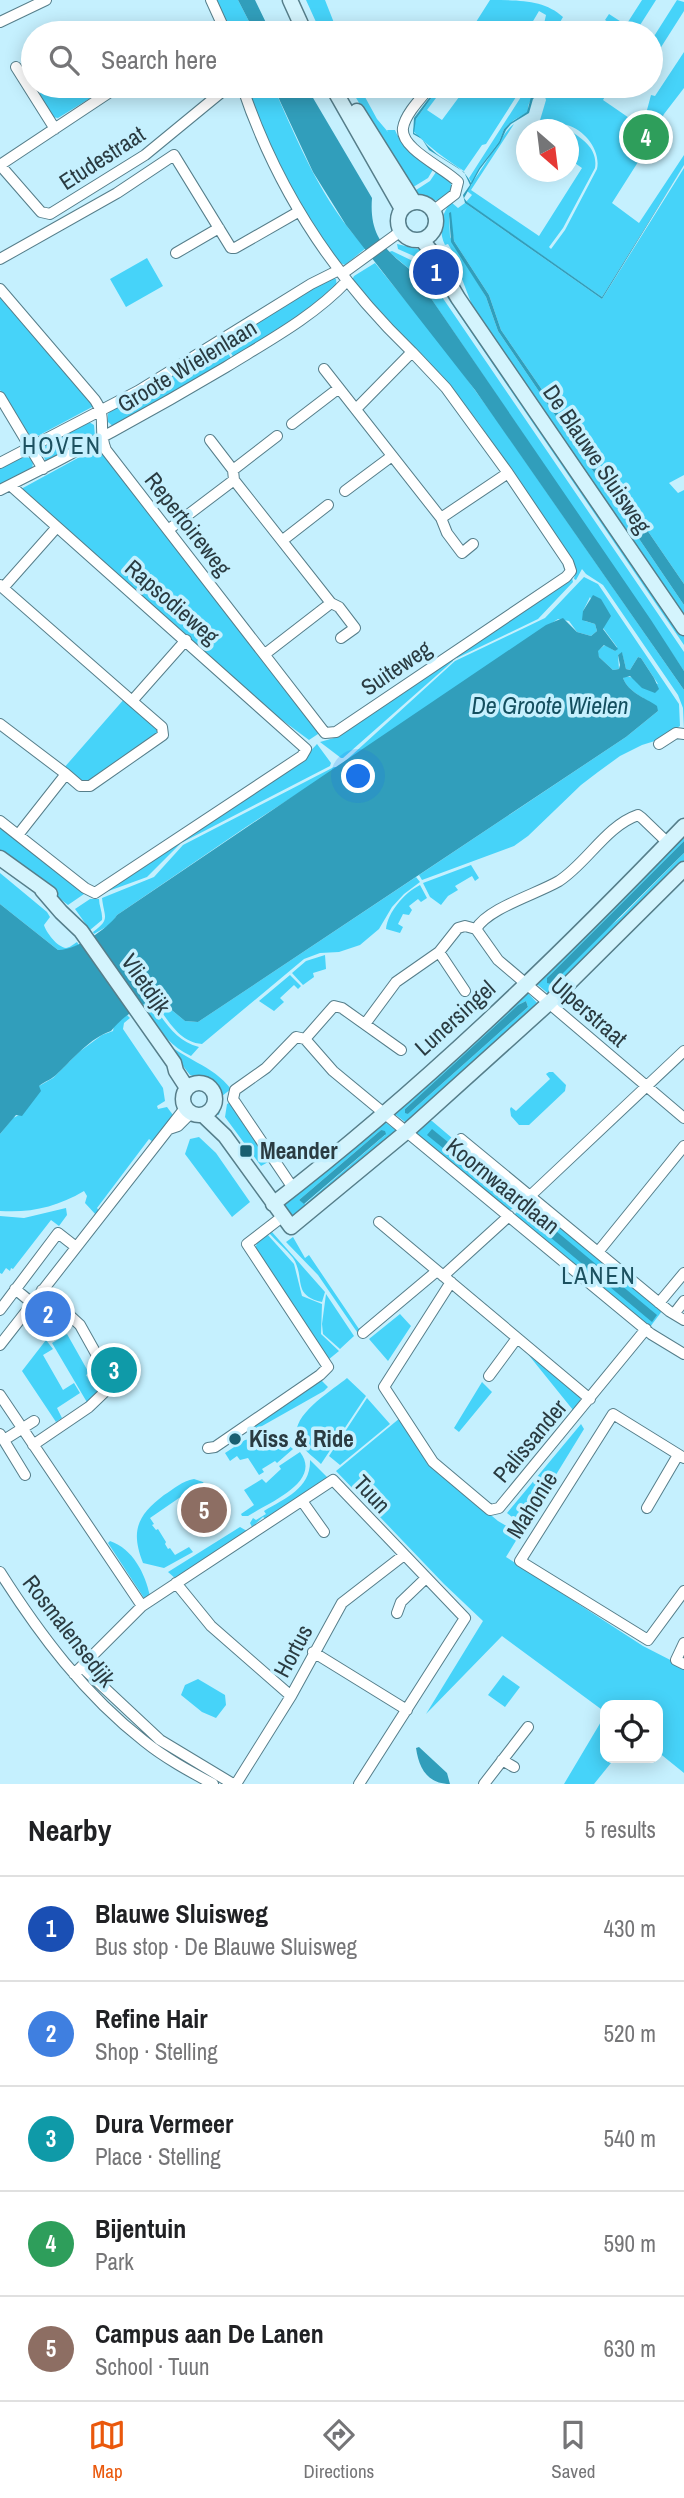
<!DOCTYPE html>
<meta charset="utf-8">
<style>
body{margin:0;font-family:"Archivo Narrow",sans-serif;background:#f2f2f2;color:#202124}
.controls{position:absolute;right:21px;bottom:21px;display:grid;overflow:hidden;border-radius:14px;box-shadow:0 4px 18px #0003}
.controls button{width:63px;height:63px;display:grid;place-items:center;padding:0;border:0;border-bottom:2px solid #e0e0e0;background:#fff;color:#202124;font:35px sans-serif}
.compass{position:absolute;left:516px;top:119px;width:63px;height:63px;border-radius:50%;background:#fff;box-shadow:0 4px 18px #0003;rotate:152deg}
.you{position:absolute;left:359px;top:777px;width:24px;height:24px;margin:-18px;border:5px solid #fff;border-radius:50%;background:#1a73e8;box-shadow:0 0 0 10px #1a73e833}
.badge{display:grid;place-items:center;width:46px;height:46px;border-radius:50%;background:#ea580c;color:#fff;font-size:23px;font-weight:700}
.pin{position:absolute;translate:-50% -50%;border:4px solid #fff;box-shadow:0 2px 7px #0006}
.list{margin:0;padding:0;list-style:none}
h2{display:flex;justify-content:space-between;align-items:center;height:91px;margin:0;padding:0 28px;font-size:30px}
h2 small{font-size:23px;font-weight:400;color:#757577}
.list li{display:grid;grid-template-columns:46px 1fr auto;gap:21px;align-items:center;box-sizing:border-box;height:105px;padding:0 28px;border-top:2px solid #e0e0e0}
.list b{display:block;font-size:26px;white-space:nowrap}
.list p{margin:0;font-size:23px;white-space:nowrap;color:#757577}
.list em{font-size:23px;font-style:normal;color:#757577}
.icon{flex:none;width:38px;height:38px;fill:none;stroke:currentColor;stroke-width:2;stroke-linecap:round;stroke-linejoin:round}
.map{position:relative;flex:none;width:684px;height:1784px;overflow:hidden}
.search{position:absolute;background:#fff;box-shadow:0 4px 18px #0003;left:21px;right:21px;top:21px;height:77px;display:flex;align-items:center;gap:18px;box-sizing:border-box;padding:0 24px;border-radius:38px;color:#757577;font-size:26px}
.sheet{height:616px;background:#fff}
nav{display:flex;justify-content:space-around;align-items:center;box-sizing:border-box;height:98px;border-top:2px solid #e0e0e0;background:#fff;font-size:19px;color:#757577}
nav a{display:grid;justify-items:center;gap:4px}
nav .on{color:#ea580c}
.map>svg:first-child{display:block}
.green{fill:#46d3f9;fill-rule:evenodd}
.water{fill:#319ebb}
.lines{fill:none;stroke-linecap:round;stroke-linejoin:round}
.street-casing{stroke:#567e8a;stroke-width:12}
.secondary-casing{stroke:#567e8a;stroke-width:17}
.street{stroke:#fff;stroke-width:10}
.secondary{stroke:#d4f4fd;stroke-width:14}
.poi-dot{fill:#195f71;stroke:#c5f0fe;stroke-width:2.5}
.labels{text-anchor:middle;stroke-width:7;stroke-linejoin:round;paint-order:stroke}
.street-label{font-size:23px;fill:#2a3b41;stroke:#c5f0fe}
.poi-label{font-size:23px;font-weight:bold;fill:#2a3b41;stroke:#c5f0fe;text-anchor:start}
.neighbourhood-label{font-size:24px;letter-spacing:2px;fill:#1c5160;stroke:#c5f0fe}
.water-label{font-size:24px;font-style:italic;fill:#144f5f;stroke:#c5f0fe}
</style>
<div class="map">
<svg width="684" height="1784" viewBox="0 0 684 1784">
<rect width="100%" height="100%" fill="#c5f0fe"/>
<path class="green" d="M214,0H238L255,33H228Z
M306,0H325L338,33H321Z
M490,0C519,0 545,0 563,17L555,31L544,24L546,15L539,11L526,33H505L496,27L494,33H469Z
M642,0H656L635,33H625L605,20L609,14L626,25Z
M677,0L684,2V11L651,63V41Z
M684,52V88L664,114L645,151L612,203L639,223L684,155V165L602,297L466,202L472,195L467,191L472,184L469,178L528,86H545C538,95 527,98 528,112L514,120L504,129L499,142L479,168L473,181C483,169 505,129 514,124L471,190L539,236L582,168L569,159V130C583,139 598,149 595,168L563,228L549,247L551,249L565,230L597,169C601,151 585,130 567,125C558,123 547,126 538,127L546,100L543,91L546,86H611L603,100L635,122L638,115L647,110L651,95L655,96Z
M52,86H110L58,118L52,117L39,98L40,93Z
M245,86H273C298,142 322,203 366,248L345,265L338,262L306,215L271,152Z
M349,86H359L377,119L388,132L387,130H395C402,148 418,157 434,168L428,178L410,189Z
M440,86H445L427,110L442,120L462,93L458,89L460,86H493L513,98L523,86L486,144L482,145L464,171C445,159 428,146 413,131L416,119Z
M684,168V475L669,483L678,493L684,490V584L645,527L622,506L501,330L489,295L454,241L449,214L450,237L486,297L498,331L684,605V620L475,313L457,266L460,264L448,244L445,245C438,231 441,214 451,202L458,208L465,203L602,299Z
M438,169L447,176L452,186L448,195L438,201L418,196L413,192L430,181Z
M397,244L422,250L684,636V645L426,266L416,257L398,249Z
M392,251L417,263L423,269L684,652V671L413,272L389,252Z
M147,258L163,286L126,307L110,279Z
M375,263L445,349L493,415L684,690V729L683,708L678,695L603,585L586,574L582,569L576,580L574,579L576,568L479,423L448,384L387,323L352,280L354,276Z
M331,277L336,279L337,288L325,299L234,358L225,343Z
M0,296L94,406L32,439L0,390Z
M223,344L232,360L115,428L108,422V414L112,409Z
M89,422L94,425L95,437L46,462L41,450L44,444Z
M98,447L321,732L309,740L278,717L21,489Z
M22,456L30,458L33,463L32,469L0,487V467Z
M584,577L598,584L679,704L680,726L658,740L642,745L620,756L598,772L581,785L528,836L514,846L422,880L419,875L626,737L658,711C649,697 629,695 623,678L626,676L658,684L641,658L638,657L630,670L626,669L622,653L618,655L619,669L613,670L599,657L597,651L605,645L615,651L617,647L603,628L604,625L590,597L583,611L585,621L595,624L597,631L591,636L577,632L569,621L558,619L341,765L455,661L545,618Z
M572,578L573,582L538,619L457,658L456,655Z
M453,657V661L343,758H341L320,742L334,738Z
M125,698L160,729L161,733L87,784H82L63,769Z
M317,744L331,763L330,766L183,842L181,840L303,759Z
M334,767H339L246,827L117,915L111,924L94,934L93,932C111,919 104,917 102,898L154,877L183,845Z
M0,827L82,890L84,894L68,905L0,852Z
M684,829V841L547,978L621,917L684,853V864L550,995L533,981Z
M179,842L180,844L147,877L103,893Z
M471,865L479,878L475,881L472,876L455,886L458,890L448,896L441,905L430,897L423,883Z
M0,873L47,912L50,917L44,925C46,932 57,947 66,948C69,948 74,944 77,942L79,945L66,950H58L0,904Z
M416,877L420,882L404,894L392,907L379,929L360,945L339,952L320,953L304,959L202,1044C180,1042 170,1023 158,1007L152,1004L145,1008L142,1005L156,997L185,1021L198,1022Z
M420,885L427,898L421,902L418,899L409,906L412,910L409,915L403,914L398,924L403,927L400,933L386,929C388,912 404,893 420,885Z
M90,899H99C99,906 103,913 102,920L90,930L75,909Z
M325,955L326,969L313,973L314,977L303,985L292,973L306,961Z
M290,975L301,986L298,989L294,985L280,998L284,1002L274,1011L259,1001Z
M525,990L540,1006L409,1125L392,1112ZM526,1001L528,1007L408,1114L405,1109L518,1005Z
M152,1008H155C167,1025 178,1042 199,1047L191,1056C169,1046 160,1030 147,1011Z
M127,1015L130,1018L124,1023L123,1029L163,1088L165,1101L157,1106L158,1109L167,1107L173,1115L172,1117L153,1142L149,1139L97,1208L100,1212L97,1216L85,1203L87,1196L84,1191C57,1207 31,1213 0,1211V1134L13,1118L19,1115L39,1086L53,1078L79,1052L102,1035L113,1031L114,1025Z
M161,1038C182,1059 213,1065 231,1089L222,1096L219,1115L217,1114L218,1099L215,1089L207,1081L190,1075Z
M549,1072H553L566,1085L565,1091L529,1125H519L511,1116L510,1109L511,1107L516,1111L550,1079L546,1074Z
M231,1102L270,1161L261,1166L225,1117L227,1104Z
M381,1119L398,1132L309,1210L290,1218L281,1202ZM381,1130L385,1135L305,1204L299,1200Z
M430,1121H432L524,1199L509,1211L423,1140L416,1133Z
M199,1137L216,1153L250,1202L232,1217L185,1154L190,1139Z
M528,1200L662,1311L650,1327L514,1215Z
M66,1208L67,1215L59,1226L51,1220L13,1269L11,1268L10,1271L6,1268L2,1274L0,1273V1216L24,1218Z
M272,1232L325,1292L322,1302C291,1295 306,1278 293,1258C286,1249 276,1241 269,1233Z
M267,1234L294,1264L302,1296L322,1304L321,1334L339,1351L328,1360L255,1249L257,1243Z
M293,1237L305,1258L309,1255L361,1332H357L318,1275L286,1242Z
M326,1294L354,1336L340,1349L323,1334L322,1324Z
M400,1314L411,1326L388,1361L369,1339Z
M67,1334L89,1373L86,1375L89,1380L92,1379L100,1392L88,1404L52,1343Z
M46,1340L53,1349L43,1355L63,1390L74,1383L80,1393L57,1408L62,1418L56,1422L22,1371Z
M527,1353L580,1396V1402L573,1410Z
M347,1378L366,1396L321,1464C315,1458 306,1452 301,1445C281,1420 332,1391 347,1378Z
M321,1380L328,1387L324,1391L255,1430L253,1426Z
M482,1382L492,1392L459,1432L454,1428Z
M367,1398L390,1424L340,1465L329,1456Z
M400,1418L432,1466L498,1521L520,1534L506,1557L643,1646L684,1667V1773L658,1752V1705H605V1712L502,1636L426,1714L483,1621L444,1584L336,1471Z
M581,1424L584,1429L524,1527L507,1513Z
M255,1438C268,1438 285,1440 293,1449L277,1463L275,1461L262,1469L264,1472L259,1475L248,1458L240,1460L237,1456L230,1461L225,1453L245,1440Z
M300,1452C323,1482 268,1503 248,1516H242L241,1514L254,1505L244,1490L262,1479L266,1483L281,1469L279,1466Z
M310,1460L328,1478L266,1519L263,1517L252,1527L250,1523L253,1518L256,1520L266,1514L264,1511C286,1498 311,1488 310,1460Z
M194,1479L203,1482L205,1486L200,1490L195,1487L150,1518L154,1524L152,1525L156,1530L158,1529L166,1542L165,1544L168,1549L170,1548L175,1555L189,1547L193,1552L164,1568L143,1563C130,1530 138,1515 164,1495C174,1489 182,1481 194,1479Z
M240,1527L247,1531L176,1579L168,1572Z
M110,1541C133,1549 145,1573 150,1596L144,1598L108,1543Z
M503,1675L520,1687L505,1707L488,1695Z
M198,1679L225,1695L226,1705L216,1718L202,1712L181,1695L185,1685Z
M605,1715V1758H615L594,1784H564Z"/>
<path class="water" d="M238,0H255L271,33H255Z
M273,86H306L372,198C369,236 385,250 413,272L651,620L684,671V690L475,390L346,225L313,172Z
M438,86H440L416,119L414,133C422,137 424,143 431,149C444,162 463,165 471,183L479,168L499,142L504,129L510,123L527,112L531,97L546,86L533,99L529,113L511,124L506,130L500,143L480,169L464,198L467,202L602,297L684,165L602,299L465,203L463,195L470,185L464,172L429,150L422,139L413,134L414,118Z
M451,212L454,241L489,295L501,330L622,506L645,527L684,584V605L498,331L486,297L451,242L449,213Z
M593,595L601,599L611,616L603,629L618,649L615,651L604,645L598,651L599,657L613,670L619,669L620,665L618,655L622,652L626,669L630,670L638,657L641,658L654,678L659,689L655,693L642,688L630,676L623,678C629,693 644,697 657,706L658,711L626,737L198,1022L185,1021L156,997C139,1006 122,1017 111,1031C90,1038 74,1058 58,1073C53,1079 45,1081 39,1086L41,1091L22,1116L16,1115L0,1134V904L58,950C74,951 108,929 117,915L546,625L563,618L577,632L591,636L597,631L595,624L582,620L583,611Z
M684,841V853L552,984L547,983V978Z
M526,1001L528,1007L408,1114L405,1113V1109L518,1005Z
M432,1129L519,1200L513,1205L427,1135Z
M381,1130L385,1131L386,1134L304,1204L299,1200Z
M526,1206L657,1315L652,1322L520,1212Z
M419,1747L447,1773L450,1784C428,1784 419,1769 416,1748Z"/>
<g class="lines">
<defs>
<path id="street" d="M211,0L226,33
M0,22L46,0
M16,67L55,129
M242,86C276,188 335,278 412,352L356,409
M431,86C422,97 405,114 403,128C400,149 445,168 458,182L455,194L434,210
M0,165L41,212L50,214L145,155L229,86
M0,165L119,86
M176,253L219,228
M0,259L117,193L174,155L231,248H235L298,212
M342,274L401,231
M0,289L95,400C108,419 97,429 106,450L325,733L336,732L566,577L571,571L568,562L508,473L441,518
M412,352L446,388L508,473
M324,369L441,518L447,533L462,553L473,544
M0,397L43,469
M292,424L339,388
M210,440L233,470L234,480L331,603L339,607L355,628L341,638
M0,463L138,391L311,284L339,270
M233,470L277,436
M0,490C77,452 152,411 226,367C268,341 313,317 347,281
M345,491L392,456
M168,530L234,480
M283,540L328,505
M0,585L3,588L57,527
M3,588L132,701
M265,654L331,603
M0,724L66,774
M659,744L676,733L684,734
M0,821L85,888L95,893L302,756L306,749L10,485
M18,835L66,774L80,786H90L163,735L162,727L132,701L186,640
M476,929L498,960L684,1118
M476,929C488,908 537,894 559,881C587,863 606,826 638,815L642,818L668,843
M439,952L465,991
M365,1024L396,982L439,952L458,928L465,926L476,929
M305,1039L333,1071L651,1334L684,1354
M169,1129L178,1126L191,1113
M461,1139L669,1311L684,1320
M293,1188L233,1099L235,1090L266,1068L296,1037L305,1039L334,1006L342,1008L401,1050
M530,1196L684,1051
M379,1222L590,1399
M598,1252L684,1146
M443,1276L509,1216
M451,1282L384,1387L433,1462L490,1510L499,1508L646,1329
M15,1289L32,1303
M659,1303L684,1273
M0,1310L58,1233L76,1247
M674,1314L684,1301
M363,1333L437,1271
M0,1345L185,1108
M489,1376L517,1338
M0,1395L142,1606
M0,1434L25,1475
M4,1440L34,1421
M33,1445L89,1407L113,1384L80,1325L42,1290
M208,1448L215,1447L320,1375L328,1367L247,1244L282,1217
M684,1458L613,1414L520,1561L648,1640L684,1591
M302,1501L324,1532
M647,1508L678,1455
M0,1572C40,1635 85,1695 144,1741C165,1758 189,1771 213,1784
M176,1583L211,1626L291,1696
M397,1613L401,1602L426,1578
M684,1643L676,1660L684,1664
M313,1652L407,1710
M82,1667L160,1740L233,1784
M74,1674L142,1606L333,1480L465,1618L359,1784
M502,1760L514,1767
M236,1784L291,1696L342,1603L404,1555
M484,1784L528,1727"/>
<path id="secondary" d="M290,0L305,33
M332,86L402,209
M357,111L414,202
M398 221a19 19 0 1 1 38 0a19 19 0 1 1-38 0Z
M422,240L430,250L458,298L684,628
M0,858L50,894
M42,890L61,912L81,931L174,1063L176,1071L187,1088
M183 1099a16 16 0 1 1 32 0a16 16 0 1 1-32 0Z
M203,1115L225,1136L291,1227L406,1132L549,1003L684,869
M273,1204C420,1091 555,960 684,826"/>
</defs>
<use href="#street" class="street-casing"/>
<use href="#secondary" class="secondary-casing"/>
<use href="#street" class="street"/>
<use href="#secondary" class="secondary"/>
</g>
<g class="poi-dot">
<rect x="239" y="1144" width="14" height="14" rx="3.5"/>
<circle cx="235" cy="1439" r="7"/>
</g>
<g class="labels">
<g class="street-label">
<text transform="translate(102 158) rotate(-33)" y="8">Etudestraat</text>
<text transform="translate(187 366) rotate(-31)" y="8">Groote Wielenlaan</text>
<text transform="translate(597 459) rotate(56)" y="8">De Blauwe Sluisweg</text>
<text transform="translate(188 524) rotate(52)" y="8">Repertoireweg</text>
<text transform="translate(172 602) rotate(41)" y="8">Rapsodieweg</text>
<text transform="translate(396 668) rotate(-34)" y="8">Suiteweg</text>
<text transform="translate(146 984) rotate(55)" y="8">Vlietdijk</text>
<text transform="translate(589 1012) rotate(41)" y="8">Ulperstraat</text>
<text transform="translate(455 1018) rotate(-42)" y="8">Lunersingel</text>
<text transform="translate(503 1186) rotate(39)" y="8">Koornwaardlaan</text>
<text transform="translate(530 1441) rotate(-50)" y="8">Palissander</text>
<text transform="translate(372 1494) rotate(47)" y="8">Tuun</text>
<text transform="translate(532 1505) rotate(-58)" y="8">Mahonie</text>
<text transform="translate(69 1631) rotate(52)" y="8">Rosmalensedijk</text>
<text transform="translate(293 1651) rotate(-62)" y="8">Hortus</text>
</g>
<g class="poi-label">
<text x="260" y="1159">Meander</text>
<text x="249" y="1447">Kiss &amp; Ride</text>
</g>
<g class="neighbourhood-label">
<text x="62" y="454">HOVEN</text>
<text x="599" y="1284">LANEN</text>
</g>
<g class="water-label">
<text x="550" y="714">De Groote Wielen</text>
</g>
</g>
</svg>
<div class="controls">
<button><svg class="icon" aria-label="locate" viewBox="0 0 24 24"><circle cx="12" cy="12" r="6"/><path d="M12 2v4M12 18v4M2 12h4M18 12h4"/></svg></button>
</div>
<svg class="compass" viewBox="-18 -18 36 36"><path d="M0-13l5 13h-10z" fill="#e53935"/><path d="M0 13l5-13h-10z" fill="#757577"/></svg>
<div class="you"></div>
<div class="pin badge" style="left:436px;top:272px;background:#1a4fb4">1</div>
<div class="pin badge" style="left:48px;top:1314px;background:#3f7fe0">2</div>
<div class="pin badge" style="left:114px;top:1370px;background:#0f9aa8">3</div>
<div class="pin badge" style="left:646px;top:137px;background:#2e9e5b">4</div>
<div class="pin badge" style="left:204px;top:1510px;background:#8d6e63">5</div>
<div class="search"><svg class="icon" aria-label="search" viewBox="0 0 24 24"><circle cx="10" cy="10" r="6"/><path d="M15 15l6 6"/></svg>Search here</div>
</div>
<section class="sheet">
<h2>Nearby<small>5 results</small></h2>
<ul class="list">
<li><span class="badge" style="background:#1a4fb4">1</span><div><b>Blauwe Sluisweg</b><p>Bus stop · De Blauwe Sluisweg</p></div><em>430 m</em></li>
<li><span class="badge" style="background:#3f7fe0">2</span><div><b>Refine Hair</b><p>Shop · Stelling</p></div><em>520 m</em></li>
<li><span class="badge" style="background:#0f9aa8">3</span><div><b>Dura Vermeer</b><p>Place · Stelling</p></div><em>540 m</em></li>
<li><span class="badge" style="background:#2e9e5b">4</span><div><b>Bijentuin</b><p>Park</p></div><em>590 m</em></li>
<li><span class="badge" style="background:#8d6e63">5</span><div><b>Campus aan De Lanen</b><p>School · Tuun</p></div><em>630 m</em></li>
</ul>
</section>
<nav>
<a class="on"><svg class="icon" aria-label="map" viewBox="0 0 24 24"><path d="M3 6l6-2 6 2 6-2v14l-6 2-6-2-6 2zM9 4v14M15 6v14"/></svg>Map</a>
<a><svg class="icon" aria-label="directions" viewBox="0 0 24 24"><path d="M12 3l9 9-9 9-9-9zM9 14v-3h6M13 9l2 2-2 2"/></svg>Directions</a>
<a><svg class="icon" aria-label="saved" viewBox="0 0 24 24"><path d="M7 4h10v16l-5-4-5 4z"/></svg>Saved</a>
</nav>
